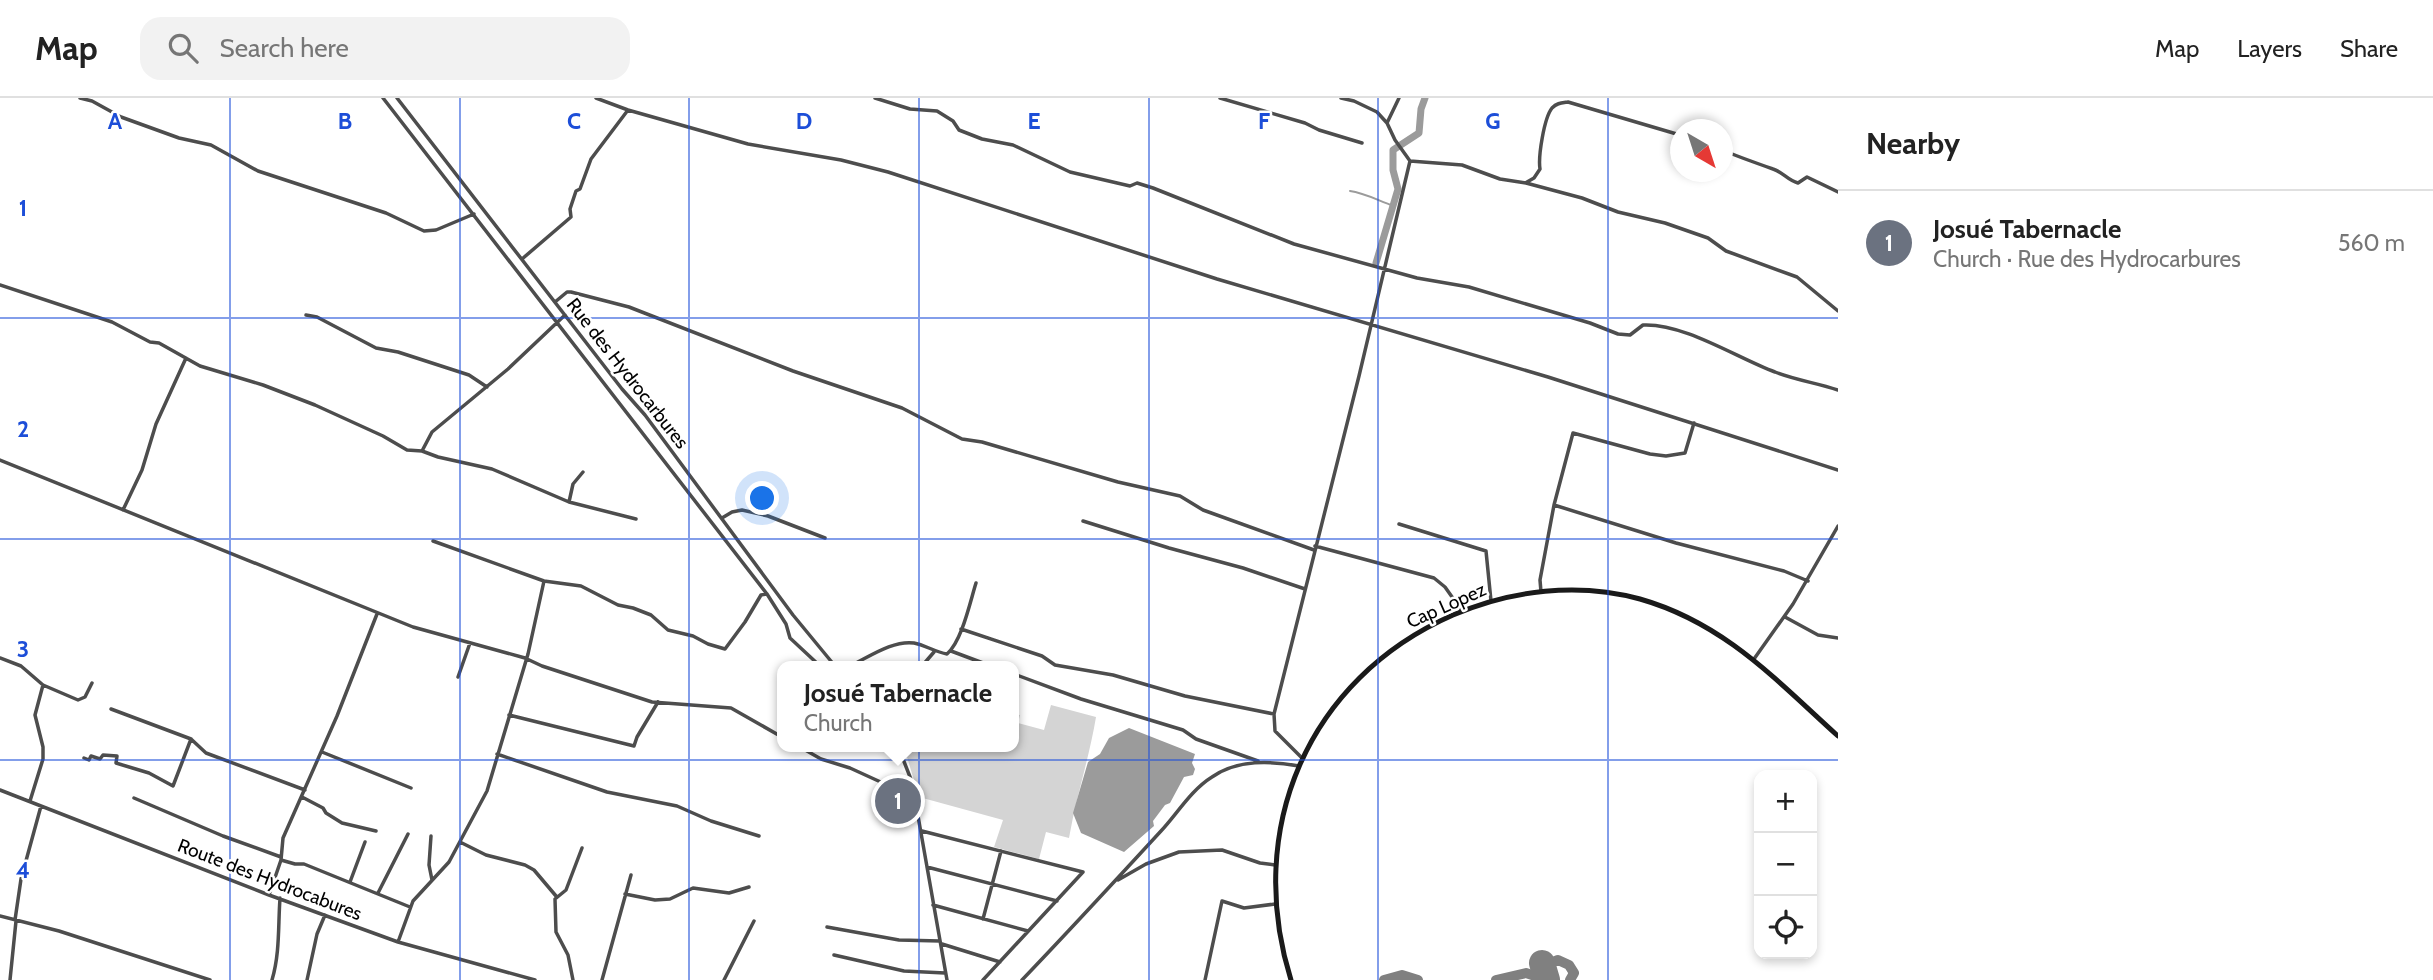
<!DOCTYPE html>
<meta charset="utf-8">
<style>
body{margin:0;font-family:Cabin,sans-serif;background:#f2f2f2;color:#222}
.controls{position:absolute;right:21px;bottom:21px;display:grid;overflow:hidden;border-radius:14px;box-shadow:0 4px 10px #0003}
.controls button{width:63px;height:63px;display:grid;place-items:center;padding:0;border:0;border-bottom:2px solid #e0e0e0;background:#fff;color:#222;font:35px sans-serif}
.compass{position:absolute;left:1670px;top:21px;width:63px;height:63px;border-radius:50%;background:#fff;box-shadow:0 4px 10px #0003;rotate:141deg}
.you{position:absolute;left:763px;top:401px;width:24px;height:24px;margin:-18px;border:5px solid #fff;border-radius:50%;background:#1a73e8;box-shadow:0 0 0 10px #1a73e833}
.badge{display:grid;place-items:center;width:46px;height:46px;border-radius:50%;background:#1a73e8;color:#fff;font-size:23px;font-weight:700}
.pin{position:absolute;translate:-50% -50%;border:4px solid #fff;box-shadow:0 2px 7px #0006}
.popup{position:absolute;left:777px;top:563px;width:242px;height:91px;box-sizing:border-box;display:grid;place-content:center;border-radius:14px;background:#fff;filter:drop-shadow(0 2px 5px #0005);font-size:23px;white-space:nowrap;color:#767676}
.popup b{font-size:26px;color:#222}
.popup::after{content:'';position:absolute;left:50%;top:100%;margin-left:-14px;border:14px solid transparent;border-top-color:#fff}
.list{margin:0;padding:0;list-style:none}
h2{display:flex;justify-content:space-between;align-items:center;height:91px;margin:0;padding:0 28px;font-size:30px}
h2 small{font-size:23px;font-weight:400;color:#767676}
.list li{display:grid;grid-template-columns:46px 1fr auto;gap:21px;align-items:center;box-sizing:border-box;height:105px;padding:0 28px;border-top:2px solid #e0e0e0}
.list b{display:block;font-size:26px;white-space:nowrap}
.list p{margin:0;font-size:23px;white-space:nowrap;color:#767676}
.list em{font-size:23px;font-style:normal;color:#767676}
.icon{flex:none;width:38px;height:38px;fill:none;stroke:currentColor;stroke-width:2;stroke-linecap:round;stroke-linejoin:round}
.map{position:relative;flex:none;width:1838px;height:882px;overflow:hidden}
header{display:flex;align-items:center;gap:42px;box-sizing:border-box;height:98px;padding:0 35px;background:#fff;border-bottom:2px solid #e0e0e0}
header strong{font-size:33px}
nav{display:flex;gap:38px;margin-inline-start:auto;font-size:24px}
.search{width:490px;height:63px;background:#f2f2f2;display:flex;align-items:center;gap:18px;box-sizing:border-box;padding:0 24px;border-radius:21px;color:#767676;font-size:26px}
main{display:flex}
aside{flex:1;background:#fff}
.map>svg:first-child{display:block}
.green{fill:#d4d4d4}
.water{fill:#9b9b9b}
.lines{fill:none;stroke-linecap:round;stroke-linejoin:round}
.stream{stroke:#9b9b9b;stroke-width:2}
.river{stroke:#9b9b9b;stroke-width:7}
.taxiway{stroke:#808080;stroke-width:10}
.runway{stroke:#808080;stroke-width:26}
.street{stroke:#4d4d4d;stroke-width:3.5}
.secondary{stroke:#1a1a1a;stroke-width:5}
.grid{fill:none;stroke:#1d4ed8;stroke-width:2;stroke-opacity:0.55}
.labels{text-anchor:middle;stroke-width:5;stroke-linejoin:round;paint-order:stroke}
.street-label{font-size:19px;fill:#000;stroke:#fff}
.grid-label{font-size:23px;text-anchor:middle;font-weight:bold;fill:#1d4ed8;stroke:#fff;stroke-width:5;stroke-linejoin:round;paint-order:stroke}
</style>
<header>
<strong>Map</strong>
<div class="search"><svg class="icon" aria-label="search" viewBox="0 0 24 24"><circle cx="10" cy="10" r="6"/><path d="M15 15l6 6"/></svg>Search here</div>
<nav><a>Map</a><a>Layers</a><a>Share</a></nav>
</header>
<main>
<div class="map">
<svg width="1838" height="882" viewBox="0 0 1838 882">
<rect width="100%" height="100%" fill="#fff"/>
<path class="green" d="M1051,607L1096,619C1089,661 1076,699 1069,740L1046,734L1039,761L994,749L1003,722L919,699L907,659L918,649H1014V616L1020,617L1018,625L1044,632Z"/>
<path class="water" d="M1129,630L1195,656L1192,665L1195,671L1193,677L1184,679L1170,705L1165,707L1153,723L1154,728L1124,754L1081,735L1073,715L1088,664L1100,656L1109,640Z"/>
<g class="lines">
<path class="stream" d="M1350,93C1365,95 1379,103 1394,108"/>
<path class="river" d="M1376,165L1398,91L1393,72V52L1419,35L1421,11L1425,0"/>
<path class="taxiway" d="M1384,882L1402,877L1418,882
M1496,882L1526,875L1538,879L1540,882
M1538,882L1543,868L1558,862L1569,867L1574,875L1570,882"/>
<path class="runway" d="M1542,865L1547,882"/>
<path class="street" d="M80,0L92,3L121,19L179,40L211,47L258,73L386,115L424,133L436,132L474,116
M383,0L767,496L786,526L790,540L820,568
M397,0L622,291L645,317L793,517L835,568
M596,0L628,12L748,46L841,62L888,74L1217,181L1548,279L1838,372
M875,0L910,11L937,13L953,23L959,32L982,41L1013,47L1070,74L1130,88L1137,85L1153,90L1294,146L1417,180L1469,189L1590,225L1618,236L1630,237L1643,227C1684,225 1737,260 1775,274C1795,282 1817,285 1838,292
M1220,0L1305,25L1319,32L1362,45
M1387,25L1399,0
M1722,52C1739,59 1756,65 1773,71C1783,74 1787,82 1798,85L1807,79L1838,94
M1410,63L1462,67L1500,81L1526,85L1582,100L1618,114L1665,125L1708,140L1726,153L1797,179L1838,213
M1527,84L1534,80L1540,71C1538,59 1544,20 1552,10C1557,5 1561,5 1568,4L1680,37
M522,161L571,119L570,111L576,93L580,91L591,61L628,12
M0,187L112,224L150,244L159,245L200,268L263,287L315,307L383,338L407,352L422,353L432,334L508,271L565,217
M555,204L567,194H571L629,209L793,273L902,310L962,341L982,344L1118,384L1180,398L1203,412L1314,452
M306,217L317,219L376,250L398,254L469,277L487,289
M422,353L438,359L492,371L569,404L636,421
M0,362L413,529L525,560L542,568L652,604L731,610L782,639
M569,404L573,386L583,374
M1554,407L1676,445L1784,473L1808,483
M123,412L142,372L156,326L186,260
M722,420L732,414L742,412L768,418L825,440
M1083,423L1169,450L1243,470L1305,491
M1399,426L1486,453L1491,503
M433,443L544,483L581,488L618,507L633,510L651,517L668,532L693,538L708,546L725,551L745,524L761,497L767,496
M1315,448L1434,480L1445,489L1462,513
M1541,494L1540,482L1554,407L1573,335L1650,356L1666,358L1685,355L1694,325
M1785,519L1818,537L1838,540
M961,531L1042,558L1055,567L1113,577L1185,598L1274,616
M951,553L991,568
M0,560L21,568L43,587L78,602L85,599L92,585
M1754,561L1793,506L1838,428
M850,568C869,559 893,542 914,545C925,547 935,554 947,556C962,543 970,504 976,485
M922,568L934,554
M1014,576L1081,601L1183,632L1196,641L1258,663
M458,579L470,545
M111,611L191,641L206,655L305,692
M509,617L634,648L637,639L658,604
M800,649L821,661L850,670L885,686L912,684
M895,649L903,661L912,684L947,882
M322,654L411,690
M497,656L607,694L677,708L711,723L759,738
M84,660L89,662L91,658L100,661L103,657L117,658L116,665L149,675L173,688L191,641
M1303,661L1275,633L1274,616L1359,278L1410,63L1395,42L1387,25L1377,14L1354,3L1341,0
M0,692L269,797L398,844L535,882
M302,699L323,710L326,715L342,725L376,733
M134,700L223,738L281,759
M30,703L43,661V649L35,617L43,587
M922,733L1083,774L983,882
M431,738L429,767L432,782
M460,744L486,757L525,767L534,772L556,798
M281,762L295,766H304L410,809
M927,769L1057,803
M1118,782L1146,766L1179,754L1222,752L1260,765L1275,767
M350,784L365,744
M378,795L408,736
M625,796L655,802L670,801L693,790L729,795L749,789
M269,797L281,762L283,740L337,618L377,516
M933,807L1028,833
M0,818L59,833L210,882
M983,821L1001,753
M15,822L21,781L41,708
M827,829L899,842L940,843
M398,844L413,803L449,764L487,693L528,556L544,483
M942,846L1000,864
M834,857L904,873L945,875
M10,882L16,823
M272,882C280,855 278,828 280,800
M307,882L317,836L325,817
M573,882L568,857L556,834L555,801L566,792L582,750
M602,882L631,777
M724,882L754,823
M1022,882C1069,833 1115,783 1161,733C1177,716 1191,692 1212,679C1238,661 1271,663 1299,668
M1205,882L1222,803L1244,810L1275,806"/>
<path class="secondary" d="M1291,882C1244,732 1307,581 1453,517C1511,492 1578,484 1640,501C1724,525 1775,581 1838,638"/>
</g>
<path class="grid" d="M230,0V882M460,0V882M689,0V882M919,0V882M1149,0V882M1378,0V882M1608,0V882M0,220H1838M0,441H1838M0,662H1838"/>
<g class="labels">
<g class="street-label">
<text transform="translate(628 275) rotate(52)" y="7">Rue des Hydrocarbures</text>
<text transform="translate(1446 507) rotate(-24)" y="7">Cap Lopez</text>
<text transform="translate(270 781) rotate(21)" y="7">Route des Hydrocabures</text>
</g>
</g>
<g class="grid-label">
<text x="115" y="31">A</text>
<text x="345" y="31">B</text>
<text x="574" y="31">C</text>
<text x="804" y="31">D</text>
<text x="1034" y="31">E</text>
<text x="1264" y="31">F</text>
<text x="1493" y="31">G</text>
<text x="23" y="118">1</text>
<text x="23" y="339">2</text>
<text x="23" y="559">3</text>
<text x="23" y="780">4</text>
</g>
</svg>
<div class="controls">
<button>+</button>
<button>−</button>
<button><svg class="icon" aria-label="locate" viewBox="0 0 24 24"><circle cx="12" cy="12" r="6"/><path d="M12 2v4M12 18v4M2 12h4M18 12h4"/></svg></button>
</div>
<svg class="compass" viewBox="-18 -18 36 36"><path d="M0-13l5 13h-10z" fill="#e53935"/><path d="M0 13l5-13h-10z" fill="#767676"/></svg>
<div class="you"></div>
<div class="pin badge" style="left:898px;top:703px;background:#6b7280">1</div>
<div class="popup"><b>Josué Tabernacle</b>Church</div>
</div>
<aside>
<h2>Nearby<small></small></h2>
<ul class="list">
<li><span class="badge" style="background:#6b7280">1</span><div><b>Josué Tabernacle</b><p>Church · Rue des Hydrocarbures</p></div><em>560 m</em></li>
</ul>
</aside>
</main>
